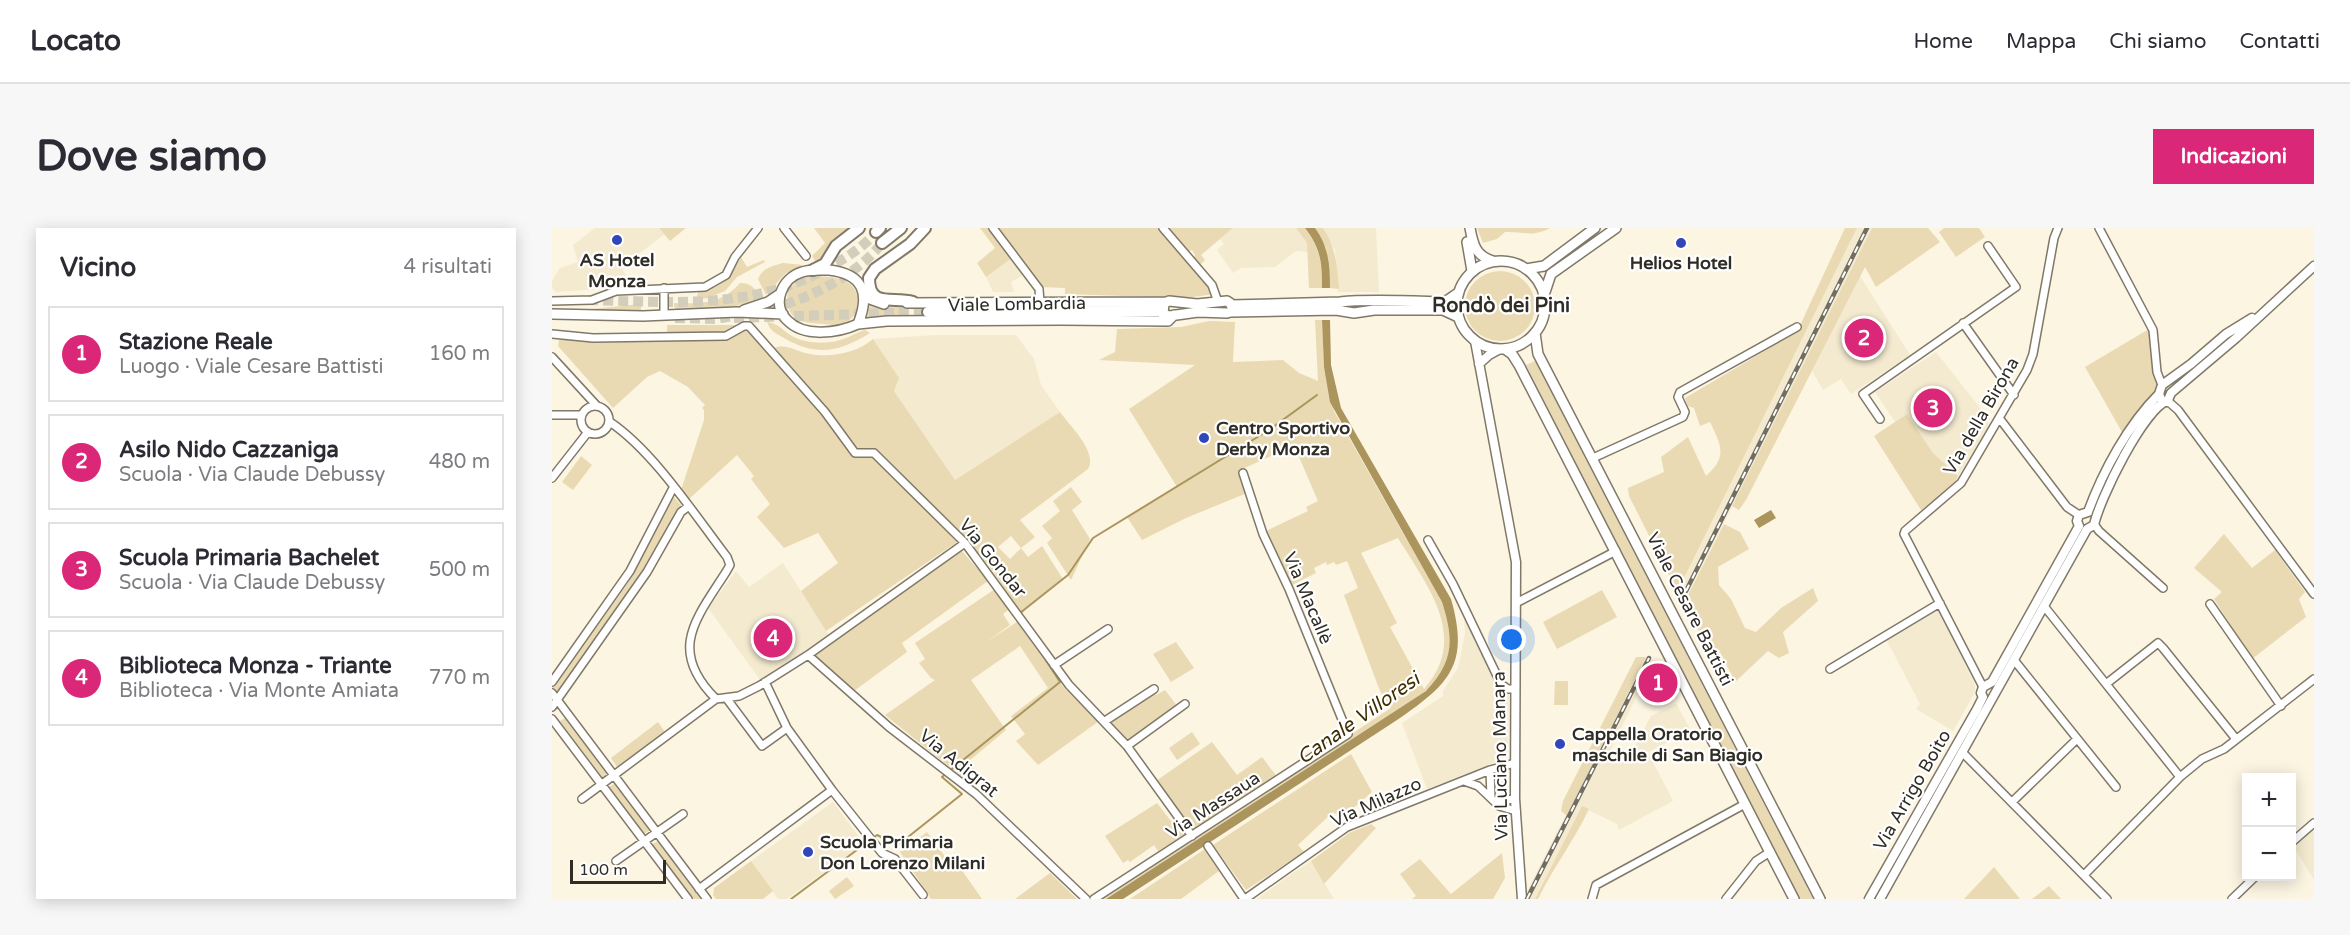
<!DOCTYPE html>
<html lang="it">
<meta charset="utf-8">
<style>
body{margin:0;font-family:"Varela Round",sans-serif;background:#f7f7f7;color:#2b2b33}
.controls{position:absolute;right:18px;bottom:18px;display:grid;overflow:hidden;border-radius:0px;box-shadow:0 3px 15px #0003}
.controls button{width:54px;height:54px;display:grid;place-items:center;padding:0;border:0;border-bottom:2px solid #e1e1e2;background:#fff;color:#2b2b33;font:30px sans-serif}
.scale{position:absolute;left:18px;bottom:15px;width:96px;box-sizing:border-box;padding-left:6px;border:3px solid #2f2d26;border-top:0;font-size:16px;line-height:21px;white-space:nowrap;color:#2f2d26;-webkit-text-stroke:4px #fff;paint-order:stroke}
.you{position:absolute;left:960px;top:412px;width:21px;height:21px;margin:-15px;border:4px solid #fff;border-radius:50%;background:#1a73e8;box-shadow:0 0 0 9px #1a73e833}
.badge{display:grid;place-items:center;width:39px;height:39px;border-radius:50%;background:#db2777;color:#fff;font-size:20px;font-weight:700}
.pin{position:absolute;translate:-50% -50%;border:3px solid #fff;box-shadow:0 2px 6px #0006}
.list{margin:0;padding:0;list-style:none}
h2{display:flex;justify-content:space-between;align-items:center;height:78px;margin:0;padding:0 24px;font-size:26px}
h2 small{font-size:20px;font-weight:400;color:#7c7c81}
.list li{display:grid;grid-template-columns:39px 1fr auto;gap:18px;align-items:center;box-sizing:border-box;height:96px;margin:0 12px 12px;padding:0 12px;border:2px solid #e1e1e2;border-radius:0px}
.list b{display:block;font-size:22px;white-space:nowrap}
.list p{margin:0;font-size:20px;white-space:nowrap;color:#7c7c81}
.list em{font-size:20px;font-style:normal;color:#7c7c81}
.map{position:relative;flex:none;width:1762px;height:671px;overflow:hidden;border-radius:0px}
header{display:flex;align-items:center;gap:36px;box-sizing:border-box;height:84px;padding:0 30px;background:#fff;border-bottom:2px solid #e1e1e2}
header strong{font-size:28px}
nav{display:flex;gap:33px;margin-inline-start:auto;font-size:21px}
.intro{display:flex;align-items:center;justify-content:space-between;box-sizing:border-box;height:144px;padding:0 36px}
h1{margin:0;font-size:42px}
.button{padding:15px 27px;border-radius:0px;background:#db2777;color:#fff;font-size:21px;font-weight:700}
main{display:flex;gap:36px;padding:0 36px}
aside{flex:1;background:#fff;border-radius:0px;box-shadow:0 3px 15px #0003}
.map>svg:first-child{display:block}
.built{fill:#f4ead0}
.green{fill:#e9dab3;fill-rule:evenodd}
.water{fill:#ab955d}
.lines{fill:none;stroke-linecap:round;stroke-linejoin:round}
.stream{stroke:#ab955d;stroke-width:2}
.trunk-tunnel{stroke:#d3cdbc;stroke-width:10;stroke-dasharray:10 5;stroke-linecap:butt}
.minor-casing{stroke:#807969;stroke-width:10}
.tertiary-casing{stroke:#807969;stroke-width:11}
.secondary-casing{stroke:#807969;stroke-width:12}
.trunk-casing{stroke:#807969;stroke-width:14}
.minor{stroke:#fff;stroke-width:7}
.tertiary{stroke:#fff;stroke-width:8}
.secondary{stroke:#fff;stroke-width:9}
.trunk{stroke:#fff;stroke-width:10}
.rail-casing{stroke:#716d62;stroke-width:4.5}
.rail{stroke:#fff;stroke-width:2;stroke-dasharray:7;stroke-linecap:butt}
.poi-dot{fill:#3146b8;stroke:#fff;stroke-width:2}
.labels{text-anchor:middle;stroke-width:4.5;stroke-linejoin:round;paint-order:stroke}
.poi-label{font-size:18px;font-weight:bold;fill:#2f2d26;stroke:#fff;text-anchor:start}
.street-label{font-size:18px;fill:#2f2d26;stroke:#fff}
.neighbourhood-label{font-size:20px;font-weight:bold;fill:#2f2d26;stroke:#fff}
.water-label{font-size:20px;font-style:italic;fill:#3e2e00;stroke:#fff}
</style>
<header>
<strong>Locato</strong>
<nav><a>Home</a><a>Mappa</a><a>Chi siamo</a><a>Contatti</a></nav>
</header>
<div class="intro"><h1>Dove siamo</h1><a class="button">Indicazioni</a></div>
<main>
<aside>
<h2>Vicino<small>4 risultati</small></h2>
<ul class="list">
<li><span class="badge">1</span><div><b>Stazione Reale</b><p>Luogo · Viale Cesare Battisti</p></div><em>160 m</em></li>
<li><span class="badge">2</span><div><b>Asilo Nido Cazzaniga</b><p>Scuola · Via Claude Debussy</p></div><em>480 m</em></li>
<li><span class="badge">3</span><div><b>Scuola Primaria Bachelet</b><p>Scuola · Via Claude Debussy</p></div><em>500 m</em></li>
<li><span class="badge">4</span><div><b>Biblioteca Monza - Triante</b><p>Biblioteca · Via Monte Amiata</p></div><em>770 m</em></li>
</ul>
</aside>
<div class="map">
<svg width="1762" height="671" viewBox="0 0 1762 671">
<rect width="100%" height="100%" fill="#fcf5e2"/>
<path class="built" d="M43,0H107L113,6L69,39L81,59L4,64L0,60V53L8,40L26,34L21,17Z
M681,0H744L755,15L756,24L744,23L723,39L689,40L681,45L665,22L672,16L668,11Z
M771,0H824L827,64H786L783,22Z
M1305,0H1320L1137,364L1127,360Z
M460,30L473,46L459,54L462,64H441L434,49Z
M1308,48L1358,127L1299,166L1289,151L1271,162L1260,143Z
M384,107H464L482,131L489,157L508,184L403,252L342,163L346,150L321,111Z
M1384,124L1436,190L1437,200L1406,248L1381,225L1355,186L1343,194L1323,164Z
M231,335L277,407L209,453L156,380L184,343L197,359Z
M1387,380L1423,457V464L1401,503L1364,481L1368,476L1334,411Z
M915,386L949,467L957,466L956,529L875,561L850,495L891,468V463L906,440L913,405L912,387Z
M1094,429L1102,433L1057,525L1075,533L1099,488L1124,475L1139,503L1096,524L1121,573L1067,602L1065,596L1030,579L983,671H971Z
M281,574L312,615L235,671H226L199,633Z
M1762,599V652L1742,619Z
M759,633L782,671H705L738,647Z"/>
<path class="green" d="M107,0H134L118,13Z
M262,0H299C294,3 287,7 282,11C274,19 277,30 264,34L260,28L273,15Z
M428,0H438L460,30L434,49L425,35L443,20Z
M444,0H606L663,66L633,70L513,66V60L487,59Z
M616,0H681L649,27L653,32L647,38L641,31L643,27L640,22L636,24Z
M744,0H753C769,22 770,34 770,60H757L755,15Z
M763,0H771C784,19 785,38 787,61L778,60L774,20Z
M925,0H998C980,10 971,3 953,4L945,11L931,15Z
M1293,0H1305L1127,360L1122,357L1077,268L1076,260L1112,244L1109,229L1136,209L1154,248C1176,229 1169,217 1158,194L1148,198L1142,180L1136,178L1133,170L1245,104Z
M1320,0H1376L1388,14L1324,59L1313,39L1194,272L1187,282L1180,278Z
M1392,0H1427L1433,9L1404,29L1387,4Z
M189,29L195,39L212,32L213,34L185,49L173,63L155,70L144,72L146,64C169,61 179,49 189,29Z
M231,35L251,37L233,46L214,67L206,51C210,40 221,38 231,35Z
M913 78a35 35 0 1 1 70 0a35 35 0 1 1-70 0Z
M254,48C273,49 306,46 306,74C306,81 302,90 295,94C289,99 280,97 272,96C248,95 232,92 236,62L248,50Z
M188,55C200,55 204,61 208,71L177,80L128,83L122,79V75C148,76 170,76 188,55Z
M318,75L325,78L353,80V89L315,90Z
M89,76V84L40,83V81Z
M763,92H770L772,139L782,183L890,374C902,412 902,433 874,463L554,671H548L839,480L828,463L792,367L806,360L795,333L784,337L782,334L775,337L774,334L762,340L764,345L738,358L714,303L756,283L754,279L766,273L744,222L746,221L744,217L688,242L695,265L634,290L590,312L575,289L625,259L577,181L643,137L547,132L563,124L565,101L629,99L657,93L683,94L681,134L731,132L747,145L766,153ZM846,310C875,358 918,409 872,461L838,399L845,395L809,325Z
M215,94C229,96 232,105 244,110C256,116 279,116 291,111C299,109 305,104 313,102L318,105C287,124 265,129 232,110C225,106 218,103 215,94Z
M115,97H187L172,104L115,106Z
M196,99L271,186L297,221L320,228L405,314L274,403L249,363L286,335L266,305L232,320L205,289L218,276L199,251L202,248L185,227L137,271L129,262L152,192V182L150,180L153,177L136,159L108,143L95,149L61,180L6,118L7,112L176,110Z
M1597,101L1605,162L1571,206L1533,139Z
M321,111L347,150L342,163L403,252L508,184C518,198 546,224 536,241L468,292L483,309L469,320L476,329L490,318L511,351L474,380L470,386L442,345L417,313L326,222H305L277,185L222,120C235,115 245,124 258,126C278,130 305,125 321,111ZM459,308L469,320L458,331L446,319Z
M983,133L1261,671H1246L974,137Z
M1355,186L1381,225L1406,248L1402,257L1369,282L1322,208Z
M29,228L40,237L21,262L10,254Z
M519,259L530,274L520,282L538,311L519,352L495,315L500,310L490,298L508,283L501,273Z
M122,269L129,277L91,344L44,415L4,465L0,460L76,355Z
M1172,296L1188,304L1197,321L1166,339L1167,357L1179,371L1193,400L1204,404L1229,380L1261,360L1266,373L1231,404L1237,425L1227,430L1216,423L1183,454L1167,422L1156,421L1132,375Z
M1672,306L1700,340L1723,322L1753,364L1747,371L1754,389L1700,431L1662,371L1670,364L1642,340Z
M410,323L436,353L350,415L355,424L302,463L262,428Z
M443,361L456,382L451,386L458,397L434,414L465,394L513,461L547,493L486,537L464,513L473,506L459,488L496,460L468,418L419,452L454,502L417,533L423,542L415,548H409L333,487L383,452L379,450L367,435L373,431L363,415Z
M1050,362L1065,389L1005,421L991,394Z
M624,414L642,440L619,454L601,426Z
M1084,429H1094L1015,588L1009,583L1011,573Z
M1003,453H1016V477H1002Z
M613,462L626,479L575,515L557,493L601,464L604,467Z
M13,490L56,544L51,550L8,493Z
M106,494L113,504L65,539L59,530Z
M640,504L648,516L625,532L617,520Z
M660,514L685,547L710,529L726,550L645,603H640L604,553Z
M799,526L820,564L790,590L781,584L746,617L752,624L694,662L661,617Z
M63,555L98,602L92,606L57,559Z
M605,575L619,593L626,594L634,606L606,623L602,617L578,634L576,632L571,635L553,608Z
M1030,578L1037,581C1022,613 1001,640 986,671H983Z
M819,596L824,600L772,656L759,633L797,605Z
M375,604L402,641L407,638L430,671H379L348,624Z
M106,613L151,671H140L99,617Z
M653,621L667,643L629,671H578Z
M950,625L953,650L941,671H860L864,668L848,646L868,631L899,666Z
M199,633L221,663L211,671H164L161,667L162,660Z
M1442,639L1468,671H1412Z
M498,645L525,671H463Z
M295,649L302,658L283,671L277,663Z
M1497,658L1509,671H1480Z"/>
<path class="water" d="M753,0H763C777,19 778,38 778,60H770C770,34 769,21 753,0Z
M770,92H778L779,137L789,180L899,371C918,437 897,456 845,492L571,671H554L874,463C902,433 902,412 890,374L778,174L772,139Z
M1219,282L1224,290L1207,300L1202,292Z"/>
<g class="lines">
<path class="stream" d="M468,385L516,347L541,310L717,202L765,167
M239,671L325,607L346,617L410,566L390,549L508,454L486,420"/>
<path class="trunk-tunnel" d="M36,72C124,74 206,83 284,35C299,27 313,17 324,4
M204,84C247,76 303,50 330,15
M123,90L163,91L188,87
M182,90L376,84"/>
<defs>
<path id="minor" d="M232,0L254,28
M441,0L487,61L488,75
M611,0L660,57L666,74
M1547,0L1601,102L1605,144L1610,157
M0,73L40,72L64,63L153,59L174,47L183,29L206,0
M112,87V60
M1411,95L1462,167
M0,106L41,110L174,108L192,98H197L273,184L303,225H322L413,315L517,457L575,518L640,608
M0,129L45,178
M1612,174L1618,175L1626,182L1762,366
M29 192a14 14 0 1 1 28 0a14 14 0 1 1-28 0Z
M0,187H30
M1328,191L1311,166L1464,59L1436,18
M1448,191L1515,279L1527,287
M58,194C102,224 142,286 175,329L178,337L174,344C144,391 115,422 164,471
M1041,230L1131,189L1133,184L1126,169L1128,164L1245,99
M0,250L36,204
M1542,296L1547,303L1611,360
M876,312L901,356L949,456L956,461H963
M964,375L1064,323
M1658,376L1729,478
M1492,378L1628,549
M256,427L337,499L424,566L534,671
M1462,432L1564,559
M502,437L556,401
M1278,441L1388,375
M0,454L78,343L121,260
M213,454L235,500L280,562L330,625L343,631L371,667
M1554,456L1606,415L1611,420L1684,511
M1431,459L1352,306L1353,303L1409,255L1475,142L1481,126L1502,10L1506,0
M0,465L155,671
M175,471L210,518L235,500
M0,479L95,344L129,284L137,278
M0,491L136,671
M553,493L602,461
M575,518L633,476
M1410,524L1555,671
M938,542L939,570
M912,553L926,558L947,578L964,583
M30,571L164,471L187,468L207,458L256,427L413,315
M943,573L963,571
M1460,574L1525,511
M1740,614L1762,595
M656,618L692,671
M64,633L131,586
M1533,646L1628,549L1650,531L1672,521L1762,451
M147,661L280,562
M542,671L796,506L737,361L711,306L691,245
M693,671L795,599L938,542L963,535
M1040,671L1044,657L1193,576
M1174,671L1204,633L1218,624
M1680,671L1704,648"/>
<path id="tertiary" d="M923,113L964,334L963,571L970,671
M927,136L937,127L948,121
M1610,173L1607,166L1610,157L1639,136L1674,106L1700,90
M1536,284C1551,243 1576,197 1607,166
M1527,298L1525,293L1527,287L1536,284
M1317,671L1425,481L1431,469L1429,465L1431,459L1440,454L1527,298
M1328,671L1535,301L1542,297C1548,270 1591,182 1616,172L1619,165L1684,110L1762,38"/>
<path id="secondary" d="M918,0C921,17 924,28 941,33
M915,14L920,43
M905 77a44 44 0 1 1 88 0a44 44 0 1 1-88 0Z
M974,41L992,38L1043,0
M277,42C312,46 318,66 306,96C286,105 252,110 235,92C219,76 230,50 250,44C258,41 268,42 277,42Z
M313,67L318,71L332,76
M992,67L999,46L1064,0
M617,73L645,76L675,73L678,75L681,81L679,84L675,85L646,84L617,88L611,86L612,75Z
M355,75L614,74
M680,77L788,74C816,71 857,73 887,74L896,72L906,65
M192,82L216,74L228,66
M679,84L784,82L802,85L822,82H891L906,89
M0,86L91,88L185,84L231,86
M306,96L335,93L509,92L616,93L622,87
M983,105L986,126L1268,671
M953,121L960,126L967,137L1242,671"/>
<path id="trunk" d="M324,4L328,0
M330,15L349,0
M261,42L273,36L284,18L307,0
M361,74C341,68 317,81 317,50L323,41L358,16L373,0
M376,84L610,83"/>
</defs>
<use href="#minor" class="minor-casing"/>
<use href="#tertiary" class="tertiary-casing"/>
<use href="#secondary" class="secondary-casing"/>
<use href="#trunk" class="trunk-casing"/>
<use href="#minor" class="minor"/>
<use href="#tertiary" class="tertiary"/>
<use href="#secondary" class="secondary"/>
<use href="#trunk" class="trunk"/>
<defs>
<path id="rail" d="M1134,363L1315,0
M975,671L1097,430"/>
</defs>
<use href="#rail" class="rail-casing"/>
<use href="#rail" class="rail"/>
</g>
<g class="poi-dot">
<circle cx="65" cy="12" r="6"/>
<circle cx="1129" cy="15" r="6"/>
<circle cx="652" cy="210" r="6"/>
<circle cx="1008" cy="516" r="6"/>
<circle cx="256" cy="624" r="6"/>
</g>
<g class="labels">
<g class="poi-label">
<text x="65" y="38" text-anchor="middle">AS Hotel<tspan x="65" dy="21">Monza</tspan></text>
<text x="1129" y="41" text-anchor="middle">Helios Hotel</text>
<text x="664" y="206">Centro Sportivo<tspan x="664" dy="21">Derby Monza</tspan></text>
<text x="1020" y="512">Cappella Oratorio<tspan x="1020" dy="21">maschile di San Biagio</tspan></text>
<text x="268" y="620">Scuola Primaria<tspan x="268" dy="21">Don Lorenzo Milani</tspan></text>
</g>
<g class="street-label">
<text transform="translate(465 76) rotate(-1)" y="6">Viale Lombardia</text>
<text transform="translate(1429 188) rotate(-60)" y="6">Via della Birona</text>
<text transform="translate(441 330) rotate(51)" y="6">Via Gondar</text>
<text transform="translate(756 370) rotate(67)" y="6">Via Macallè</text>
<text transform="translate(1138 381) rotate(63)" y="6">Viale Cesare Battisti</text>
<text transform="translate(948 528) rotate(-91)" y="6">Via Luciano Manara</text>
<text transform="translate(407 535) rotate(39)" y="6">Via Adigrat</text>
<text transform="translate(1360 562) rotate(-60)" y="6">Via Arrigo Boito</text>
<text transform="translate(824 574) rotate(-24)" y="6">Via Milazzo</text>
<text transform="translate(661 577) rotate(-33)" y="6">Via Massaua</text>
</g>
<g class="neighbourhood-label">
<text x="949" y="84">Rondò dei Pini</text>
</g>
<g class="water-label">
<text transform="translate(806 490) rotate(-35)" y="7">Canale Villoresi</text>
</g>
</g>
</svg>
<div class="controls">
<button>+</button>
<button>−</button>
</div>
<div class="scale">100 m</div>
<div class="you"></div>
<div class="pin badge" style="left:1106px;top:455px">1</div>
<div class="pin badge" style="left:1312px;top:110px">2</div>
<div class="pin badge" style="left:1381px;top:180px">3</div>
<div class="pin badge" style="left:221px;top:410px">4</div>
</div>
</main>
